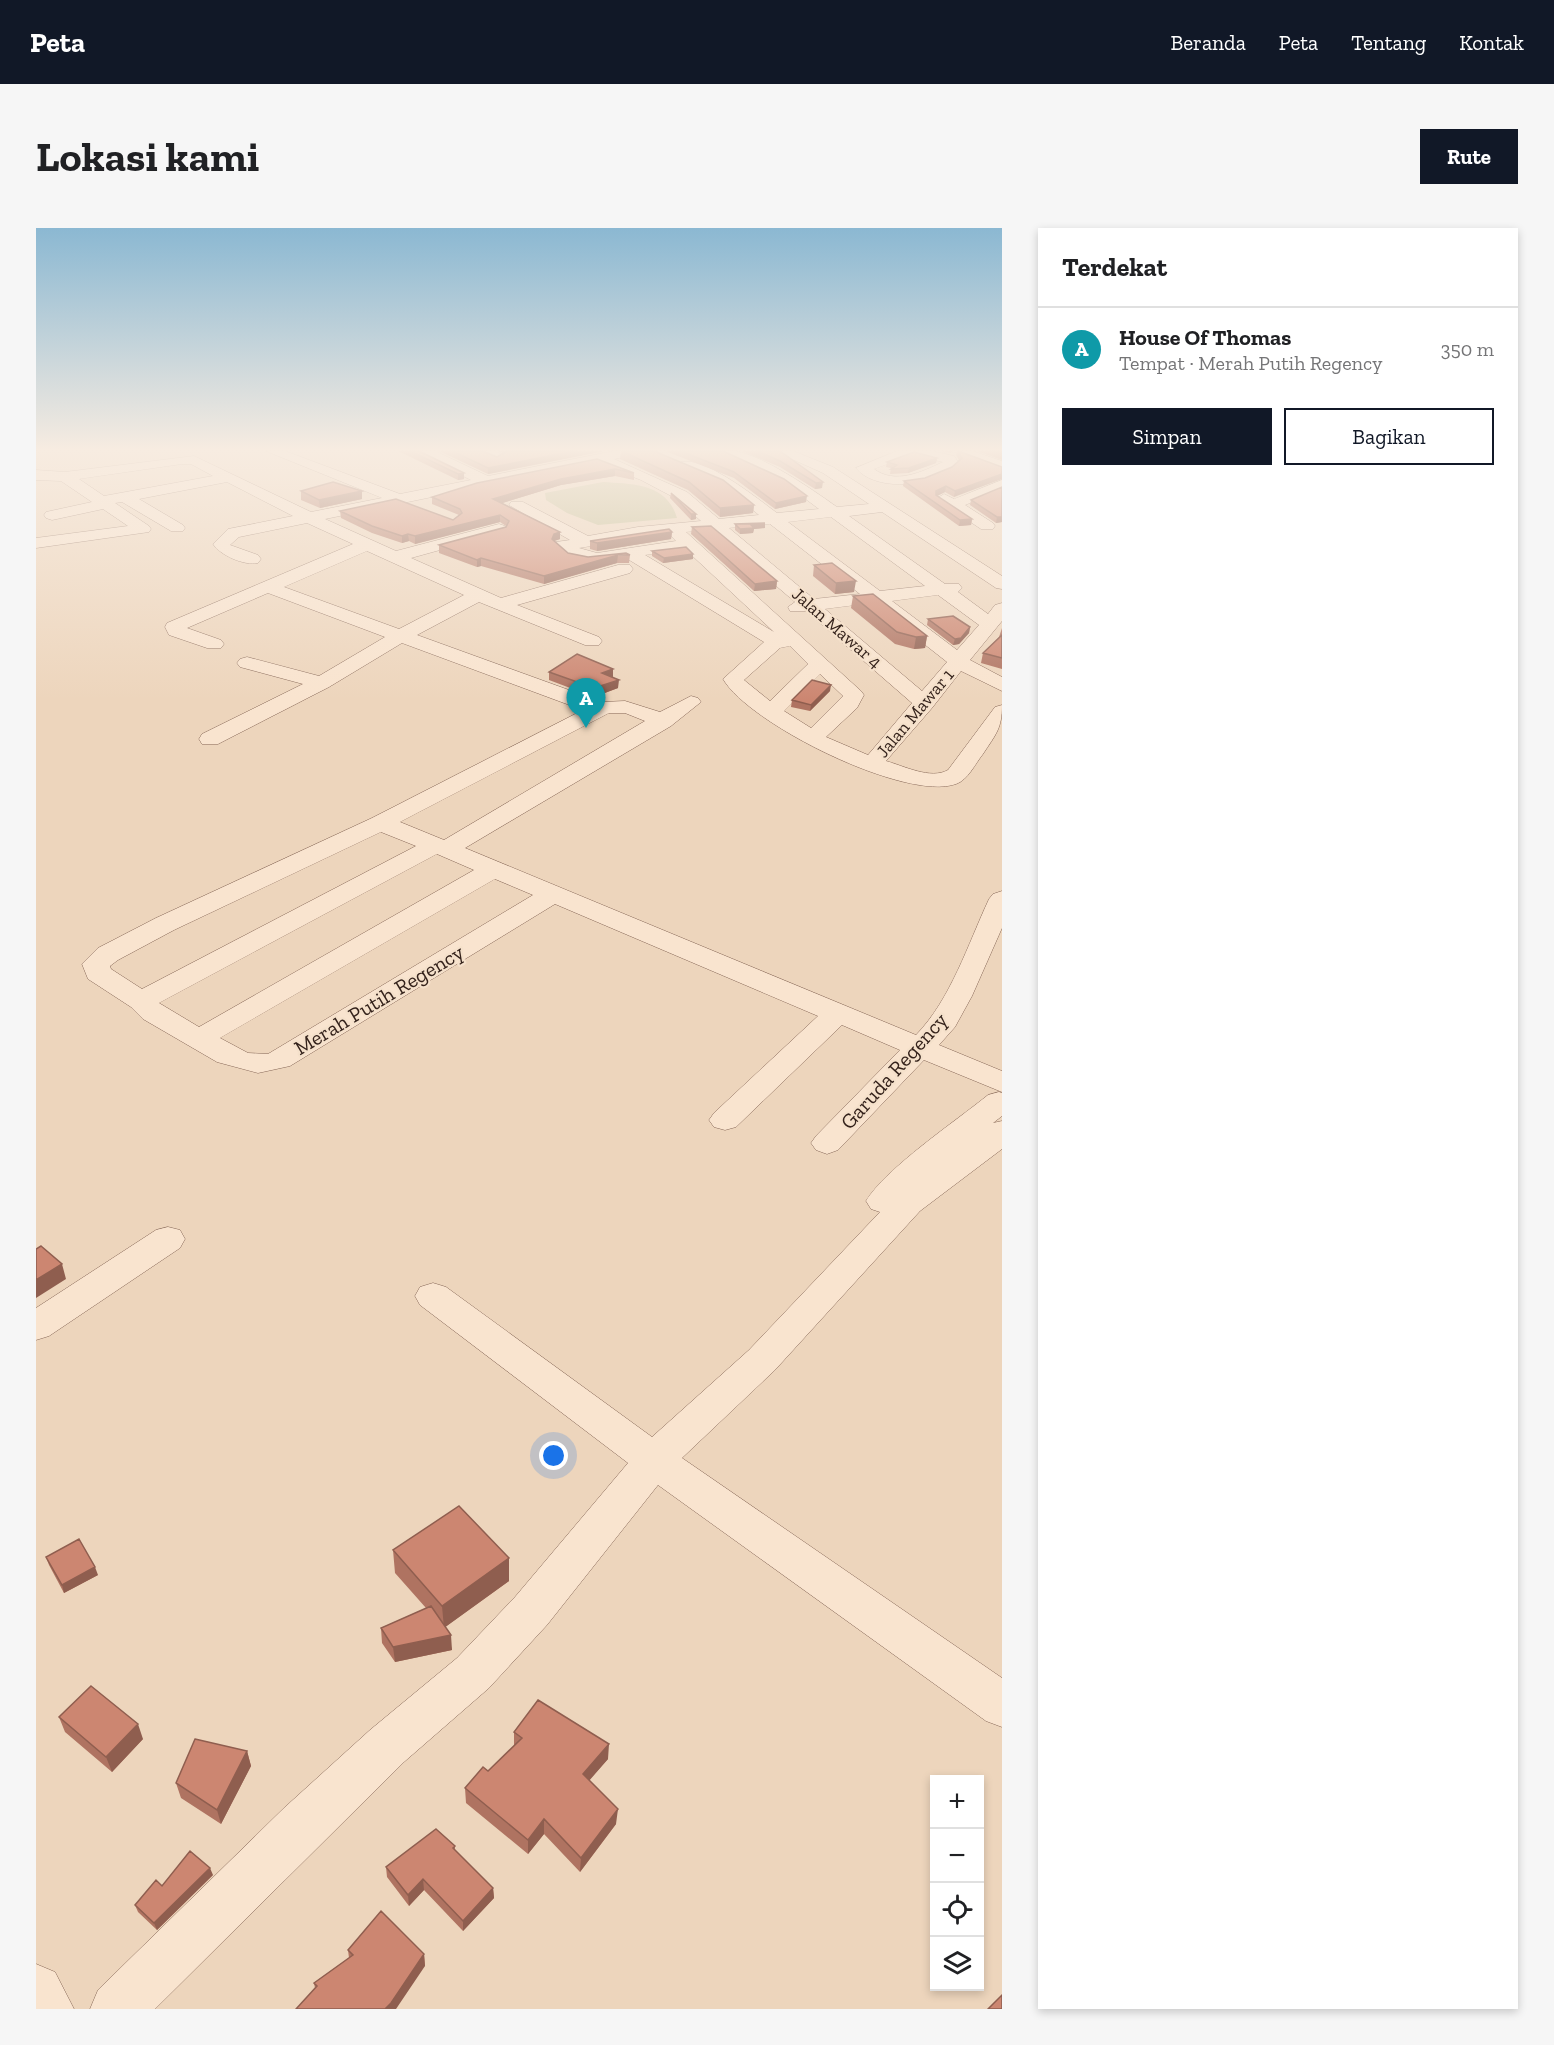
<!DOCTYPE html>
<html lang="id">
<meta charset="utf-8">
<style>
body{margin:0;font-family:"Zilla Slab",serif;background:#f6f6f6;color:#202124}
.controls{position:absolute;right:18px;bottom:18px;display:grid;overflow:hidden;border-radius:0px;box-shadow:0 3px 9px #0003}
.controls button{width:54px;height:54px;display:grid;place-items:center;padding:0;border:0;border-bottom:2px solid #e0e0e0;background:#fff;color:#202124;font:30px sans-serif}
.you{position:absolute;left:518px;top:1228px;width:21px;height:21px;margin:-15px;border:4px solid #fff;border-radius:50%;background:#1a73e8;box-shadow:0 0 0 9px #1a73e833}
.badge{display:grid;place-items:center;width:39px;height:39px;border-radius:50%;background:#111827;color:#fff;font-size:20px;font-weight:700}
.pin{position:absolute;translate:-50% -50px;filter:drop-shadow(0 2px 3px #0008)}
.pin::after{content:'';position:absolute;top:32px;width:21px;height:18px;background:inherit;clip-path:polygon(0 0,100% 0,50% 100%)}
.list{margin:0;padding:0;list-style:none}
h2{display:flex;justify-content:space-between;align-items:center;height:78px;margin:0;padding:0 24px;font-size:26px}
h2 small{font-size:20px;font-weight:400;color:#757577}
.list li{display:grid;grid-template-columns:39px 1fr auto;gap:18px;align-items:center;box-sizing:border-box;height:84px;padding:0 24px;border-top:2px solid #e0e0e0}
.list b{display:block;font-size:22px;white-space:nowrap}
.list p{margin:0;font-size:20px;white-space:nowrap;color:#757577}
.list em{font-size:20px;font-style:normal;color:#757577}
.actions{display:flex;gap:12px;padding:18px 24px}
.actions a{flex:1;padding:14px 0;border:2px solid #111827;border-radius:0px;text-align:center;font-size:21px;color:#111827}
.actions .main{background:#111827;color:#fff}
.icon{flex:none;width:33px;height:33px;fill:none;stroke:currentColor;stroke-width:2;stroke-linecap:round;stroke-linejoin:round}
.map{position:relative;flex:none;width:966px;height:1781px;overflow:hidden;border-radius:0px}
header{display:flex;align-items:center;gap:36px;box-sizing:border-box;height:84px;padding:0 30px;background:#111827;color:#fff}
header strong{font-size:28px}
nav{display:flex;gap:33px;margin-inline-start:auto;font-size:21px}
.intro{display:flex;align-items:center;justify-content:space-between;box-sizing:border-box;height:144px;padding:0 36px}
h1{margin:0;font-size:42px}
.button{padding:15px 27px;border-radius:0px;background:#111827;color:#fff;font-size:21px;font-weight:700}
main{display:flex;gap:36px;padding:0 36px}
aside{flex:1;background:#fff;border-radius:0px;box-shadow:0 3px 9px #0003}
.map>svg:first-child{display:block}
.cemetery{fill:#bfbc90}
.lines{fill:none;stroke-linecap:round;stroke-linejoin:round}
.minor-casing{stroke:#856656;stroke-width:1}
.minor{fill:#f9e4cf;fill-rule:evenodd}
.wall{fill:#af7361}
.shaded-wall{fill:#8f5e4f}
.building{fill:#cc8671;stroke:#8f5e4f;stroke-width:1.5}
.labels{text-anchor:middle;stroke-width:4.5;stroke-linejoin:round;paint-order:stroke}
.far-street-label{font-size:18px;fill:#34221b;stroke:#f5e1cb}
.street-label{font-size:21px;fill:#34221b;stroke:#f5e1cb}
</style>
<header>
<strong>Peta</strong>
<nav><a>Beranda</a><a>Peta</a><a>Tentang</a><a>Kontak</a></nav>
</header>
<div class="intro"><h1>Lokasi kami</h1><a class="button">Rute</a></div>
<main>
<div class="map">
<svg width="966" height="1781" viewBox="0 0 966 1781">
<rect width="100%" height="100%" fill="#edd5bc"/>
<path class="cemetery" d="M567,254C596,256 631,255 641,290L562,297L531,285L510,272L509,265Z"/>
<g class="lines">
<defs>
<path id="minor" d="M230,223H249L364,266L435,252L383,226L381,223H399L452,248L578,223H605L603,226L578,231L651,264L683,291L723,287L687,258L645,240L643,237L645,234C669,228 722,271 741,285L783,281L748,255L683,225C705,210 781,265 801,279L833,276L787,245L738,223H757L797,239L966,348V361L960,360L846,284L813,288L909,356H923L926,360L922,364L952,386L959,377L966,375V393L934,432L966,449V463L925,443L896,480L850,533C868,538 895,552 912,542L959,479L966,477C966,501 960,506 947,526C939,536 932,552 920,556C870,574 713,496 687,451L728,414L590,330C567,334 534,340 518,318L520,314L534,312L473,277L475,274H487L552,308L602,299L665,293L639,270L605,252L561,235L289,291L360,323L463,296L469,298L471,301L469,304L375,330L465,370L582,337H594L597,341L594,345L481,377L563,409L566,413L563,417H549L443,374L381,407L566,474L589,473L624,484L655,468L662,470L665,474L635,498L429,620L880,807C915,771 932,716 953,671L957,666L966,663V700L936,768L919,799L903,817L966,843V864L888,832L802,922L791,926L780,922L775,915L780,908L864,822L806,797L700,899L689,902L678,899L673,892L678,885L782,788L519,676L254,838L222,845L181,834L107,791L95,779L52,751L46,736L62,720L120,690L336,590L547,482L366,415L293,459L182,516H166L163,511L166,506L267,456L204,439L201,435L204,431L211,429L283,448L349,409L232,365L151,400L185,412L188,416L185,420H171L133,407L129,399L131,395L317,316L271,295L203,309L194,317L222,327L225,331L222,335C208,338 184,327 177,316L192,301L257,288L191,254L103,271L147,297L149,300L147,303H135L86,274L79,275L113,298L115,301L113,304L0,320V310L92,298L67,281L16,292L10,290L8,287L10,284L56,274L25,253L0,252V242L29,244L158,228L275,284L346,270ZM146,236H155L177,248L68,268L43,251ZM795,289L889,358L844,363L752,294ZM734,296L824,366L778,371L693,300ZM675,302L759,374L752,379L754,383H770L876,475L832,527L790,509L821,480L828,467L825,463L650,304ZM633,306L640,313L561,325L543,320ZM650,322L738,404L609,327ZM331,323L428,367L363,401L248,359ZM902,367L943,397L921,422L856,373ZM836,375L911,434L886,463L789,381ZM754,418L772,436L734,473L708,452L744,420ZM784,446L807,468L775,500L748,483ZM573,485H589L609,493L408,612L364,594ZM345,604L380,618L106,761L75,741L74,738L82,732L138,702ZM401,626L438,642L163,799L123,775ZM459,651L497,667L232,826L212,825L184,810Z
M440,223H459L469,229L462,233Z
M861,223H896L918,228L923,235C904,258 840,266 820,240ZM877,227L907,234C886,244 859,257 838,241Z
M916,223H936L966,233V242Z
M966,252V262L929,277L957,295L959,298L957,301H945L900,271L908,266L918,271Z
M963,864L966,865V888L957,895L966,893V921L884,983L739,1142L646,1230L966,1450V1499L950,1493L622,1257L511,1397L453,1460L368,1534L119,1781H54L62,1762L248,1580L334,1502L421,1430L479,1369L592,1235L384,1077L379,1068L384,1059L397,1055L410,1059L616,1209L713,1122L844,984L835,981L830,973C850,940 920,893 952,867Z
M132,999L144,1002L149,1011L144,1020L13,1108L0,1112V1080L120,1002Z
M0,1736L19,1744L38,1781H0Z"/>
</defs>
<use href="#minor" class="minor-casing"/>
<use href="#minor" class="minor"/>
</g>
<path class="wall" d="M362,223H383L428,245V251L422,252Z
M403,223H447L461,229L467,225L462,223H568L452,246Z
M585,223L718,277L717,285L684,289L652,262L584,231Z
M629,223H688L770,274L739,281L698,250Z
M706,223H744L786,260L779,261L744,239Z
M905,223H916L915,225Z
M921,223H924L966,239L918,269L909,264L901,268L936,291L935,297L923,298L867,258L868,253L889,250L916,239L923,232L920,227Z
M941,223H966V232Z
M901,230L900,235L872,245L854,246L855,240L850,239L851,234Z
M561,231L598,245V252L579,248L525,257L466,275L524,304V311L518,313L532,325L552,329L594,327L593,335H581L508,356L445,338L441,339L403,325V317L470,299V298L464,294L379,316L373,313L366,315L336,305L305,290L304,283L417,292L423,287L396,276V269Z
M966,259V294L960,295L934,277L935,272Z
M265,263L326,271L284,280L265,272Z
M635,265L660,291L655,292L634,270Z
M699,296L729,300L718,301L717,305L704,306L699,302Z
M656,299L741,353L740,361L718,363L655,306Z
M636,304L635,311L561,323L554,321V313Z
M616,323L657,331L627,335L616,328Z
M778,337L818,364L799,366L777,348Z
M817,368L891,408L889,420L878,421L859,416L815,380Z
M892,391L934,399L933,405L923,416L917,417L891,397Z
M966,400V441L945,435L947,425L963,409Z
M577,441V449L582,460L558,469L513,452V444Z
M794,463L774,483L755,479L756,472Z
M357,1322L473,1330V1353L409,1399L416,1422L359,1434L346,1415L345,1400L390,1380L359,1345Z
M10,1329L62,1347L28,1365L13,1337Z
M23,1489L107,1511L76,1544L29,1504Z
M478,1504L572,1531L553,1552L580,1596L544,1644L508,1606L492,1626L430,1575L429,1560L452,1543L478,1518Z
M211,1523L215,1538L185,1596L145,1570L140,1555Z
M419,1618V1622L457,1660L458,1670L427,1703L388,1662L373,1678L351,1649L350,1639Z
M177,1647L121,1702L102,1684L99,1677L126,1658Z
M312,1722L388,1726L389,1738L279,1760L278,1755L313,1730Z"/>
<path class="shaded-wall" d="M539,223H568L452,246V240Z
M901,230L900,235L872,245L873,240Z
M579,241V248L525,257L457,278V271L525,251Z
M428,245V251L422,252V246Z
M966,246V251L918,269L919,263Z
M787,254L786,260L779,261L780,255Z
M910,258L909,264L899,269L900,263Z
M326,263V271L284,280L283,272Z
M771,268L770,274L739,281L740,275Z
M718,277L717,285L684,289V280Z
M655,286H660V291L655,292Z
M464,287V294L379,316V308Z
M961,289H966V294L960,295Z
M936,291L935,297L923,298L924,292Z
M729,295V300L718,301L717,305L704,306V301L714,296Z
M524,304V311L518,313L516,311L518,306Z
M636,304L635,311L561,323V315Z
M372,306L373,313L366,315V308Z
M657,326V331L627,335L628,330Z
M582,327L581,335L508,356V348Z
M445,330V338L441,339V332Z
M741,353L740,361L718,363L719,356Z
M820,353L818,364L799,366L800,355Z
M934,399L933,405L923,416L917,417L919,411Z
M891,408L889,420L878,421L880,409Z
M577,441V449L566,445Z
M583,452L582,460L558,469V460Z
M795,457L794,463L774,483L775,477Z
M26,1036L30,1051L0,1070V1052Z
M473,1330V1353L408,1400L406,1378Z
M59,1339L62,1347L28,1365L26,1357Z
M415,1407L416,1422L359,1434L357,1419Z
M102,1496L107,1511L76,1544L70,1529Z
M573,1516L572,1531L546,1561L547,1546Z
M211,1523L215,1538L185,1596L181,1582Z
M582,1581L580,1596L544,1644L545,1630Z
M508,1591V1606L492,1626V1612Z
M174,1640L177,1647L121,1702L118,1695Z
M387,1651L388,1662L373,1678L372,1667Z
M457,1660L458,1670L427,1703V1693Z
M388,1726L389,1738L360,1781H349Z"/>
<path class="building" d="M374,223H383L428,245L422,246Z
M416,223H447L461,229L471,223H539L452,240Z
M585,223H618L687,252L718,277L684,280L653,254Z
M644,223H687L748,251L771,268L740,275L698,244Z
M721,223H744L787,254L780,255L744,233Z
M922,223L966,239V246L919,263L910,258L900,263V267L936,291L924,292L868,253L889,250L916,239L926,230Z
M956,223H966V226Z
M878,224L901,230L873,240L855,241L861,237L851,234Z
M561,231L598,245L579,241L525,251L457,271L524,304L518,306L516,311L532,325L552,329L590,325L594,327H582L508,348L445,330L441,332L403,317L470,299L473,293L464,287L379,308L372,306L366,308L336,298L304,283L360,271L417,292L426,285L424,281L396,269L441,255Z
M297,254L326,263L283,272L265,263Z
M966,259V289H961L935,272Z
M635,265L660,286H655Z
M729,295L714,296L718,300L704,301L699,296Z
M675,298L741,353L719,356L656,299Z
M633,301L636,304L561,315L554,313Z
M650,319L657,326L628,330L616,323Z
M796,335L820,353L800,355L778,337Z
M837,366L891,408L880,409L861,404L817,368Z
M917,388L934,399L925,410L919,411L892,391Z
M966,407V430L947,425Z
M541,426L577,441L566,445L583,452L558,460L513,444Z
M776,452L795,457L775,477L756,472Z
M5,1018L26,1036L0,1052V1021Z
M423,1278L473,1330L406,1378L357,1322Z
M43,1311L59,1339L26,1357L10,1329Z
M395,1378L415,1407L357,1419L345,1400Z
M55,1458L102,1496L70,1529L23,1489Z
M502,1472L573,1516L547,1546L582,1581L545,1630L508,1591L492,1612L429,1560L447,1539L452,1543L486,1510L478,1504Z
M159,1511L211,1523L181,1582L140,1555Z
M400,1601L419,1618L417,1620L457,1660L427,1693L387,1651L372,1667L350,1639Z
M154,1623L174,1640L118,1695L99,1677L120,1652L126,1658Z
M345,1683L388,1726L355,1775L349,1781H260L281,1758L278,1755L317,1727L312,1722Z
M966,1767V1781H952Z"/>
<linearGradient id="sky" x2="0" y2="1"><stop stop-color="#8bb8d2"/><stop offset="0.47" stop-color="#f7ece1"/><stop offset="1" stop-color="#f7ece1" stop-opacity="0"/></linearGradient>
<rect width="966" height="472" fill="url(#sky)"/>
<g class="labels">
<g class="far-street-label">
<text transform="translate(801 400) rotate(41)" y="6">Jalan Mawar 4</text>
<text transform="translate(879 485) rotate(-50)" y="6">Jalan Mawar 1</text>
</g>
<g class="street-label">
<text transform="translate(343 772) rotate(-31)" y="7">Merah Putih Regency</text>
<text transform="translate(858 843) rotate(-48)" y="7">Garuda Regency</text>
</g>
</g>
</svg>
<div class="controls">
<button>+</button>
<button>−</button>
<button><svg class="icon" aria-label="locate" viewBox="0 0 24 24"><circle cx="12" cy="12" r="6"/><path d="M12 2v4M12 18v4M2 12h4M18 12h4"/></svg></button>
<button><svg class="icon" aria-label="layers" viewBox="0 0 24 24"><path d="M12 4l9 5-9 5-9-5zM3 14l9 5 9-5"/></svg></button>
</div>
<div class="you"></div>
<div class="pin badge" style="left:550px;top:500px;background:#0f9aa8">A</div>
</div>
<aside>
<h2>Terdekat<small></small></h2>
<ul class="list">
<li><span class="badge" style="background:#0f9aa8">A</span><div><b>House Of Thomas</b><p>Tempat · Merah Putih Regency</p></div><em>350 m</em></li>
</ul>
<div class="actions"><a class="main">Simpan</a><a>Bagikan</a></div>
</aside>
</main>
